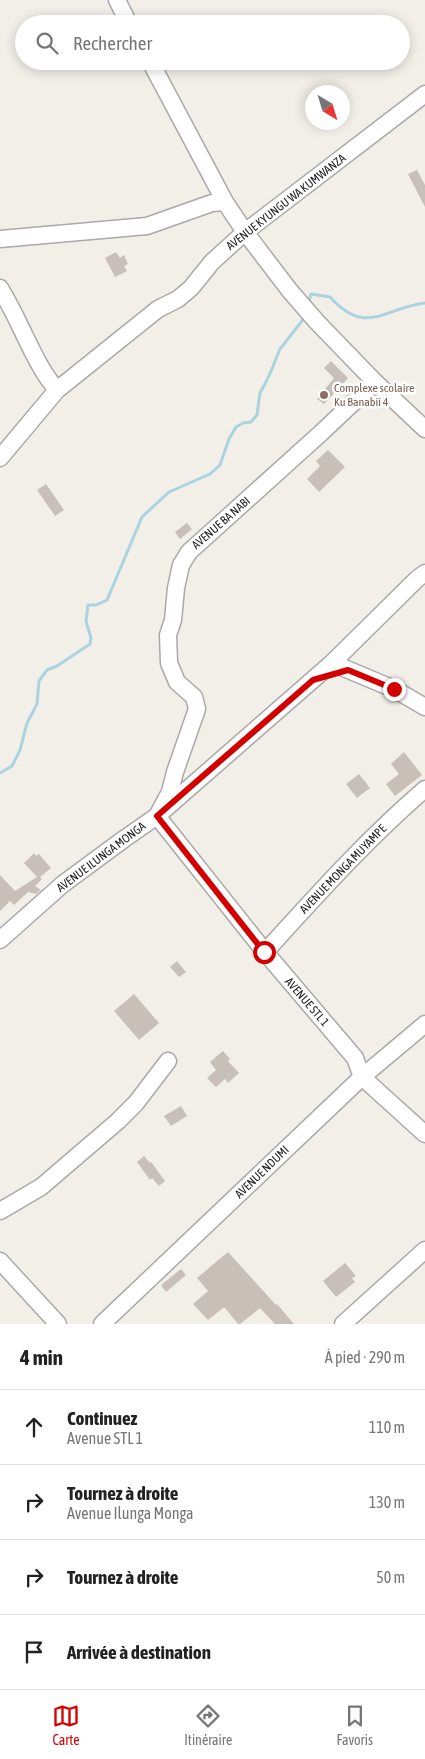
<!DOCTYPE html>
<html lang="fr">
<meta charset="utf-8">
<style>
body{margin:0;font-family:"Asap Condensed",sans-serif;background:#f2f2f2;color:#222}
.compass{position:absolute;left:305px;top:85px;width:45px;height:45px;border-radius:50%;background:#fff;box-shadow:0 2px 12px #0003;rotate:142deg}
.stop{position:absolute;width:15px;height:15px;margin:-11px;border:4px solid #d40000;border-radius:50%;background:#fff}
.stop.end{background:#d40000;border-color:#fff;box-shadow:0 1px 5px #0008}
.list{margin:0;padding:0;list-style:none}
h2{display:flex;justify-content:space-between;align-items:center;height:65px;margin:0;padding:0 20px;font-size:21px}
h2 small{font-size:16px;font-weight:400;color:#767676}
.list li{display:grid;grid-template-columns:32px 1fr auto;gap:15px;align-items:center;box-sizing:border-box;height:75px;padding:0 20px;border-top:1px solid #e0e0e0}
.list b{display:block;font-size:19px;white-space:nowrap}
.list p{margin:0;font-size:16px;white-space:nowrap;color:#767676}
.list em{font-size:16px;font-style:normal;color:#767676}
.icon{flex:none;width:28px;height:28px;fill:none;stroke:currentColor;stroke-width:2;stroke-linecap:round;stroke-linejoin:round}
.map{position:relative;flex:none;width:425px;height:1324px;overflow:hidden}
.search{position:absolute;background:#fff;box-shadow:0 2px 12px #0003;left:15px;right:15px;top:15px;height:55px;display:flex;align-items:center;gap:12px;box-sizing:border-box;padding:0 18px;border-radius:28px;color:#767676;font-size:19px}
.sheet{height:365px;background:#fff}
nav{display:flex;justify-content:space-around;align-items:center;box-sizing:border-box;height:70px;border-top:1px solid #e0e0e0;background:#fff;font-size:14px;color:#767676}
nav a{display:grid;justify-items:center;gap:2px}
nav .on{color:#d40000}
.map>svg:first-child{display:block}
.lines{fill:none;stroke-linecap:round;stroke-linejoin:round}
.stream{stroke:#aad3df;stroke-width:3}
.building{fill:#c7bfb8}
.minor-casing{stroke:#a9a9a9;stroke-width:19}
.minor{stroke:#fff;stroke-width:16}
.route{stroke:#d40000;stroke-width:6}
.education-dot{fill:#8d6e63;stroke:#fff;stroke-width:2}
.labels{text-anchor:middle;stroke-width:5;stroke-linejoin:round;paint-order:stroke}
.street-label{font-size:12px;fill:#222;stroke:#fff}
.education-label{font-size:12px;fill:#785e54;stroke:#fff;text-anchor:start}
</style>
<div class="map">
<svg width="425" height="1324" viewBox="0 0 425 1324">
<rect width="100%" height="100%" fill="#f2efe9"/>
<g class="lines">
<path class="stream" d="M308,304L311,294L330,297C366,337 384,308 425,303
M0,773L12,766L20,750L27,723L37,704L39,681L47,670L57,666L90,644L91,638L86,621L88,605H96L107,600L142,517L169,492L210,474L220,465L229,439L236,427L243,423L251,422L257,415L260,393L269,376L280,349L305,317"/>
</g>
<path class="building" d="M417,170L425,185V207L408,174Z
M116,252L120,258L124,255L128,264L124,266L127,271L115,277L105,258Z
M331,361L348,378L324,404L317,399L334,378L324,368Z
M328,450L345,467L319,492L307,479L320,466L316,461Z
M46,484L64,510L55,516L37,490Z
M187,523L192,529L180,539L175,532Z
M404,752L422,775L395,796L386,784L399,774L391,764Z
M359,774L370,788L357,798L346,784Z
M34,853L36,856L39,854L51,868L40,877L42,879L35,886L41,890L36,894L28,892L14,905L10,901L0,911V875L15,891L37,877L24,863Z
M177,961L186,972L179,977L170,967Z
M134,994L159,1023L139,1040L114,1011Z
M223,1051L230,1059L228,1061L239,1073L228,1083L225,1079L216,1087L207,1078L216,1070L210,1062Z
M181,1106L187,1116L171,1126L164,1116Z
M144,1156L150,1163L151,1162L165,1181L159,1186L152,1178L150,1180L137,1162Z
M228,1252L276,1305L277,1304L294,1324H275L260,1308L240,1324H238L225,1308H223L208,1320L193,1304L208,1291L197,1278Z
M345,1263L356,1276L352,1278L355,1282L336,1297L323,1281Z
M181,1269L186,1275L166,1292L161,1285Z"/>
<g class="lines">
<defs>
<path id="minor" d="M117,0L129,24
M150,61L225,202L245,232L290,291L317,322L375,382L425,429
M0,239L147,226L212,203L225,202
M0,288C7,300 14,313 20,326C31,348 41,372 57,390
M375,382L321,433L189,552L181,565L176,588L173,620L168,635L169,663L177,682L194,697L197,709L175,772L170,792L157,816L265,952L355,1058L362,1077L425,1134
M0,458L57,390L158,309L178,299L191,288L212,262L245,232L425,94
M332,663L394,689L425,707
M0,940L63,884L124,839L157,816L332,663L417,579L425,573
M265,952C316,896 367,839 425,789
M0,1211L41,1187L118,1121L136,1103L168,1061
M0,1261L58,1324
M102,1324L362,1077L425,1024
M343,1324L425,1250"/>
</defs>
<use href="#minor" class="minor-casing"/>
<use href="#minor" class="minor"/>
</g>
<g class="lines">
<path class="route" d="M264,952L157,816L313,680L348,670L394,689"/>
</g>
<circle class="education-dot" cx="324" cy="395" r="5"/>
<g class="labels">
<g class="street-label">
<text transform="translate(286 202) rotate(-38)" y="4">AVENUE KYUNGU WA KUMWANZA</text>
<text transform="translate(221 523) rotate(-41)" y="4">AVENUE BA NABI</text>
<text transform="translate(101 857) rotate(-37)" y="4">AVENUE ILUNGA MONGA</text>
<text transform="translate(343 869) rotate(-46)" y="4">AVENUE MONGA MUYAMPE</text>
<text transform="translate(307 1002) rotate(49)" y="4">AVENUE STL 1</text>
<text transform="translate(262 1172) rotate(-44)" y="4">AVENUE NDUMI</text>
</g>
<g class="education-label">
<text x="334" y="392">Complexe scolaire<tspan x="334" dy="14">Ku Banabii 4</tspan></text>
</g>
</g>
</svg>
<svg class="compass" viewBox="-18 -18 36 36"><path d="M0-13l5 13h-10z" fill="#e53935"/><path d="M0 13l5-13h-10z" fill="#767676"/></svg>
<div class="stop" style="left:264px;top:952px"></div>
<div class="stop end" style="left:394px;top:689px"></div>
<div class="search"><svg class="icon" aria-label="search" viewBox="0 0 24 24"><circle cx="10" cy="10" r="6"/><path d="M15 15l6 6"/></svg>Rechercher</div>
</div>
<section class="sheet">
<h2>4 min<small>À pied · 290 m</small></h2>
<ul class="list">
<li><svg class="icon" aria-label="ahead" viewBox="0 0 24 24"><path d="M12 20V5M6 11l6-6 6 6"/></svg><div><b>Continuez</b><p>Avenue STL 1</p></div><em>110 m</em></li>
<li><svg class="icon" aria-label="right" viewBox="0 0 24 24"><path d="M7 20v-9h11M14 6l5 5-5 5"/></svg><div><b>Tournez à droite</b><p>Avenue Ilunga Monga</p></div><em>130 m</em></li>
<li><svg class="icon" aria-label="right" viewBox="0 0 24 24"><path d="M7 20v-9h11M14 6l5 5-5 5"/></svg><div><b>Tournez à droite</b></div><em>50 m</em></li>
<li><svg class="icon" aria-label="arrive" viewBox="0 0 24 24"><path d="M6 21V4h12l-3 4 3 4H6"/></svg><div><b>Arrivée à destination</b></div></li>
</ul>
</section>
<nav>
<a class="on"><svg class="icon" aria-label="map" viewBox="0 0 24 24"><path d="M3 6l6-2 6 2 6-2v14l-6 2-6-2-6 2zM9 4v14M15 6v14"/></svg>Carte</a>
<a><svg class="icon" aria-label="directions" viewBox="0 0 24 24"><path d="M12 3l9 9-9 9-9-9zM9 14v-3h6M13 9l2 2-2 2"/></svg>Itinéraire</a>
<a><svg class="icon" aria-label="saved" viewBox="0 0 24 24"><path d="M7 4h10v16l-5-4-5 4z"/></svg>Favoris</a>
</nav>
